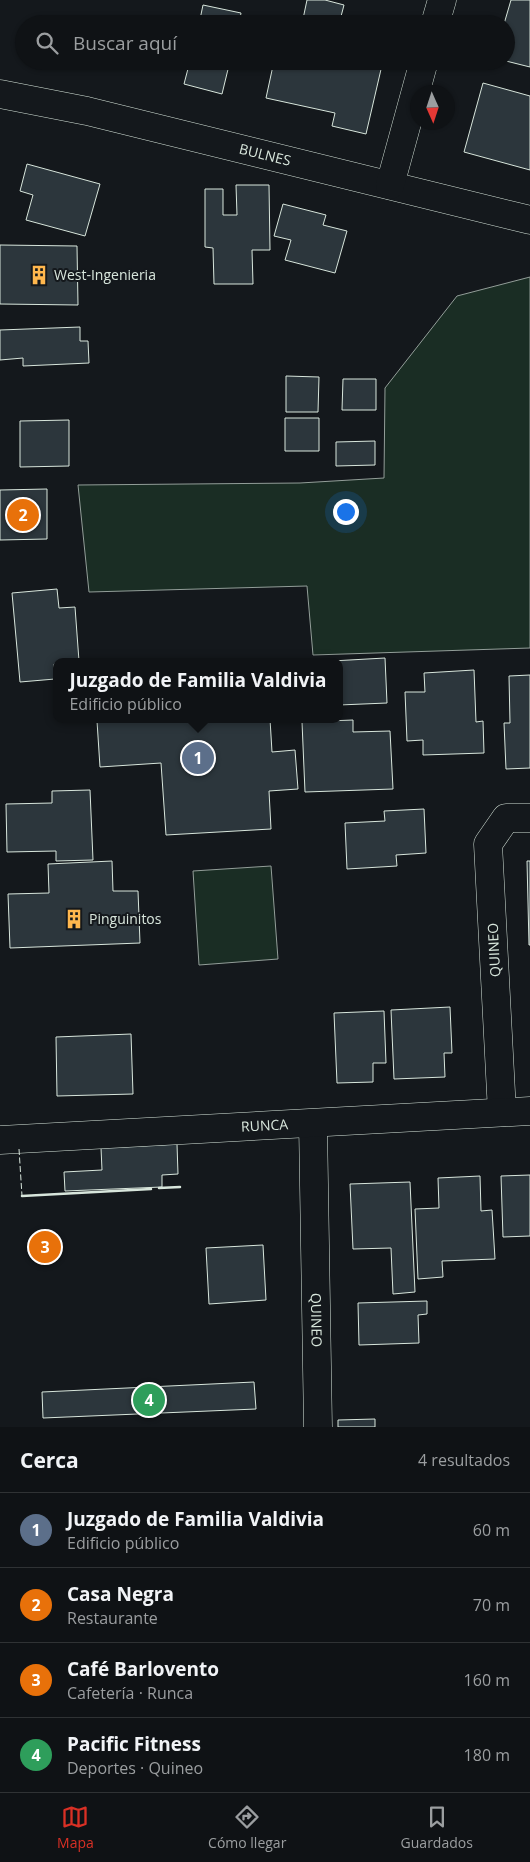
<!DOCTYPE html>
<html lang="es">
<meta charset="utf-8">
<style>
body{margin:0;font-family:"Open Sans",sans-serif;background:#1d2022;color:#f1f3f6}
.compass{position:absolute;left:410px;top:85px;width:45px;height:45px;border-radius:50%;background:#0f1215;box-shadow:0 1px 4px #0004;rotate:177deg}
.you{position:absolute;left:345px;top:511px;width:18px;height:18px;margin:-12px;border:4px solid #fff;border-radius:50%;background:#1a73e8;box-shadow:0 0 0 8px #1a73e833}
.badge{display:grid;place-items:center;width:32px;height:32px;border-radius:50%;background:#d93025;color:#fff;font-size:16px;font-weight:700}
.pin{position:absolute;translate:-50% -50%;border:2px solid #fff;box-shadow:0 1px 5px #0006}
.popup{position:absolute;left:53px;top:658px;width:290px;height:65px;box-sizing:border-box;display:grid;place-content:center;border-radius:10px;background:#0f1215;filter:drop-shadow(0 1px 4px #0005);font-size:16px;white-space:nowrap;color:#9b9ea0}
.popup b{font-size:19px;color:#f1f3f6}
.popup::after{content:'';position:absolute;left:50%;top:100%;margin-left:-10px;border:10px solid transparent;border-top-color:#0f1215}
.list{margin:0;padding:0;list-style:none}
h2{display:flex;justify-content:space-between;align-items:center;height:65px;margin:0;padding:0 20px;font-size:21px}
h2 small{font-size:16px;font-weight:400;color:#9b9ea0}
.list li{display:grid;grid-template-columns:32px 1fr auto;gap:15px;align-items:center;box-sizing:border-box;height:75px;padding:0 20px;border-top:1px solid #2f3234}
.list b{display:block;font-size:19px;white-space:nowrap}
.list p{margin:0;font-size:16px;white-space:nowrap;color:#9b9ea0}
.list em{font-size:16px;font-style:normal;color:#9b9ea0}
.icon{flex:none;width:28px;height:28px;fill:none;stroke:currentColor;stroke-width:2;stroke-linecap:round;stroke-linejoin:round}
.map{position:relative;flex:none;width:530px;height:1427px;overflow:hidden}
.search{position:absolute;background:#0f1215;box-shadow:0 1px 4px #0004;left:15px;right:15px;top:15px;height:55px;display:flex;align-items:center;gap:12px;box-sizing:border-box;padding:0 18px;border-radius:28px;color:#9b9ea0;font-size:19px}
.sheet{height:365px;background:#0f1215}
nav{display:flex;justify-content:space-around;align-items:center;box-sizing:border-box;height:70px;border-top:1px solid #2f3234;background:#0f1215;font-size:14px;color:#9b9ea0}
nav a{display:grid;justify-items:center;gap:2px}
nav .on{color:#d93025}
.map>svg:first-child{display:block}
.green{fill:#1a2d24;stroke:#939e99}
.building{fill:#2c363c;stroke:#d8e6dc}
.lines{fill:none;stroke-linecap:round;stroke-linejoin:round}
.street-casing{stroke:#d8e6dc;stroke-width:29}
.street{stroke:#14181c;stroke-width:28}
.fence{stroke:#d8e6dc;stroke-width:1;stroke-dasharray:6 2.5;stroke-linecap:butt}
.wall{stroke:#d8e6dc;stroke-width:2.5}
.labels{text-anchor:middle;stroke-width:4;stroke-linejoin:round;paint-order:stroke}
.street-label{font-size:14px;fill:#d8e6dc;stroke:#14181c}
.poi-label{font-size:14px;fill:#d8e6dc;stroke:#14181c;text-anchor:start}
</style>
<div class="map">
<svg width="530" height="1427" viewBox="0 0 530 1427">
<rect width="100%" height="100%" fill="#14181c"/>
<path class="green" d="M530,277V648L313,655L307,586L89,592L78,485L300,483L384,478L385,388L457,296Z
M271,866L278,959L199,965L193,871Z"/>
<path class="building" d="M307,0H325L344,5L339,24H323L303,19Z
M511,0H530V67L506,61L507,31L506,24H504Z
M203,5L241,13L239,24H199Z
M190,61H230L222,94L184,84Z
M274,61H319L355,69L357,61H367L382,65L366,134L332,126L335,113L266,98Z
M483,83L530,96V170L464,152Z
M27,164L100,184L85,236L26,220L33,195L20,191Z
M236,185H269L270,250H252L253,284H214L213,248L205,247V189H223V215H237Z
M283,204L326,215L323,225L347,231L335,273L285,260L291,240L274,236Z
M0,245L77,246L78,305L0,304Z
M80,327V341H88L89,363L23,366V358L0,360V330Z
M286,376L319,377L318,412H286Z
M343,379H376V410H342Z
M285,418H319V451H285Z
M69,420V466L20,467V421Z
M375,441V465L336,466V442Z
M47,489V539L0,540V490Z
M57,589L59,608L75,607L79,661L57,662V664H54L55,679L20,682L12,593Z
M385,658L387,703L339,705V662H314Z
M474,670L476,722L483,721L484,753L423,755V740L407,741L405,692H425L424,673Z
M530,675V768L506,769L504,723H510L509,676Z
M118,719H270L272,752L295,750L298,789L269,791L271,829L166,835L161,763L100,767L97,721Z
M353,720V732L390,731L393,789L305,792L302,722Z
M90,790L93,860L56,861V851L7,852L6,804L52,803V791Z
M424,809L426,853L396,855L397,866L347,869L345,823L385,821L384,811Z
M112,861L113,891H138L140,943L10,948L8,894L49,893L48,864Z
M527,861H530V945H529Z
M450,1007L452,1053H444L445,1077L394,1079L391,1010Z
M384,1011L386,1063H373V1082L337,1083L334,1013Z
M131,1034L133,1094L57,1096L56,1037Z
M177,1144L178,1174L162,1175V1187L65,1191L64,1172L102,1170L101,1148Z
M530,1175V1236L503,1237L501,1176Z
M480,1176L481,1211L492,1210L495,1259L442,1261L443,1277L418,1279L415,1209L439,1208L438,1178Z
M410,1182L415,1292L393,1294L391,1248L353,1249L350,1184Z
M263,1245L266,1300L209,1304L206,1248Z
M427,1301V1314L418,1315L419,1343L359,1345L358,1303Z
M254,1382L256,1409L43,1418L42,1392Z
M375,1419V1427H338V1420Z"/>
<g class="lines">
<defs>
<g id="street">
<path d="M435,24L442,0"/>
<path id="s1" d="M0,94L87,111L530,220"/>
<path d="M390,185L424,61"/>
<path d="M502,1112L488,844L506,818H530"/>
<path id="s2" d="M313,1124L318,1427"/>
<path id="s3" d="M0,1140L530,1111"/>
</g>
</defs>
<use href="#street" class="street-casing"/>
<use href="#street" class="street"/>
<path class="fence" d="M19,1149L22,1196"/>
<path class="wall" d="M159,1188L180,1187
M22,1196L151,1189"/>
</g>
<defs>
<symbol id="building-bare" viewBox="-9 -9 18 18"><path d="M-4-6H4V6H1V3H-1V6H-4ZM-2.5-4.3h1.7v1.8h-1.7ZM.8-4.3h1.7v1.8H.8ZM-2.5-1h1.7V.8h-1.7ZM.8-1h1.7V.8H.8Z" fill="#ffb74d" stroke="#14181c" stroke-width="2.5" paint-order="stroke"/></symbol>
</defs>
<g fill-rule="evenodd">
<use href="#building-bare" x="25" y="261" width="28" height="28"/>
<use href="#building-bare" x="60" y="905" width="28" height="28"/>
</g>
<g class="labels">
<g class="street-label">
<text dy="5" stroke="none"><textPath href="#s1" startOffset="272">BULNES</textPath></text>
<text transform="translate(494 950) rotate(-93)" y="5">QUINEO</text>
<text dy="5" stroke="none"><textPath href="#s3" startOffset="265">RUNCA</textPath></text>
<text dy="5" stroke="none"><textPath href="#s2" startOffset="196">QUINEO</textPath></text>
</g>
<g class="poi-label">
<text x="54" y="280">West-Ingenieria</text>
<text x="89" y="924">Pinguinitos</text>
</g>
</g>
</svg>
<svg class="compass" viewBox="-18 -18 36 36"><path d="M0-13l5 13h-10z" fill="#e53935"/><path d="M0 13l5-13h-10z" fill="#9b9ea0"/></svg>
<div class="you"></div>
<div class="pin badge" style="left:198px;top:758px;background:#5c6f8a">1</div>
<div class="popup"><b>Juzgado de Familia Valdivia</b>Edificio público</div>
<div class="pin badge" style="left:23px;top:515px;background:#e8710a">2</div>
<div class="pin badge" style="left:45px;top:1247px;background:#e8710a">3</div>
<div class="pin badge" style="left:149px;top:1400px;background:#2e9e5b">4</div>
<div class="search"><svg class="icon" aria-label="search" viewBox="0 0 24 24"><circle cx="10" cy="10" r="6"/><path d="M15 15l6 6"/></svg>Buscar aquí</div>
</div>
<section class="sheet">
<h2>Cerca<small>4 resultados</small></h2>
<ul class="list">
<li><span class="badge" style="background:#5c6f8a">1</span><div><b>Juzgado de Familia Valdivia</b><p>Edificio público</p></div><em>60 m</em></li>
<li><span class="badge" style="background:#e8710a">2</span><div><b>Casa Negra</b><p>Restaurante</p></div><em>70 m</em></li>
<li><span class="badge" style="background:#e8710a">3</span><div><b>Café Barlovento</b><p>Cafetería · Runca</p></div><em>160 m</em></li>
<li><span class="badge" style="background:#2e9e5b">4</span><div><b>Pacific Fitness</b><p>Deportes · Quineo</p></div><em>180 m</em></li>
</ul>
</section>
<nav>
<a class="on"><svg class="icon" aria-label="map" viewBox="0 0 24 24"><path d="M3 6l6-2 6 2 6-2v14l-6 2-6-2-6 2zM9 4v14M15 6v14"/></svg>Mapa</a>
<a><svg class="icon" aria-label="directions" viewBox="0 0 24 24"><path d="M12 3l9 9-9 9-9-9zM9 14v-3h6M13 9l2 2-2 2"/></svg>Cómo llegar</a>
<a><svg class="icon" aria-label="saved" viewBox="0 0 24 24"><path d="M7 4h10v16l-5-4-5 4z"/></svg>Guardados</a>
</nav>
